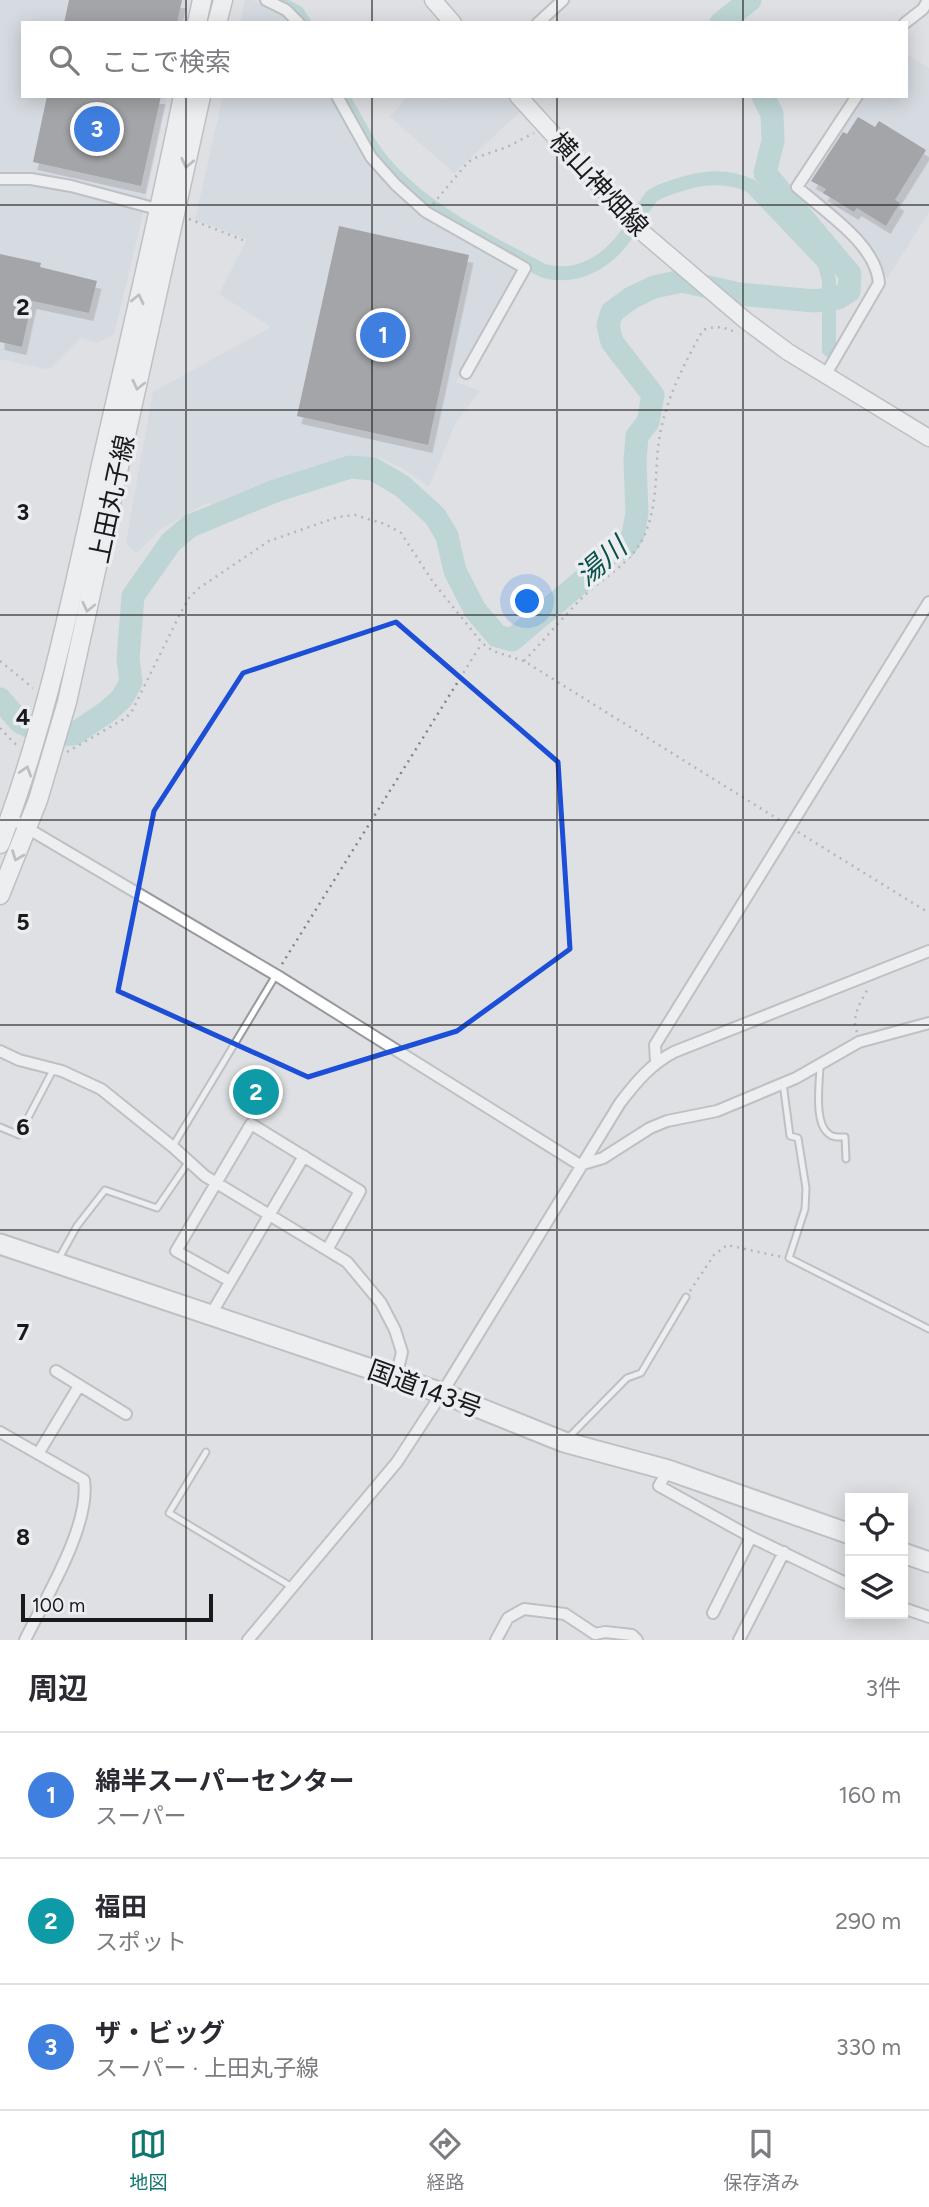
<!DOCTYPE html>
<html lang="ja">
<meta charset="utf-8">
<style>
body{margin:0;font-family:Figtree,"Noto Sans JP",sans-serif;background:#f7f7f7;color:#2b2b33}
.controls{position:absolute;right:21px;bottom:21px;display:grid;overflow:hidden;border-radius:0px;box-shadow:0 4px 18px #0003}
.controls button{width:63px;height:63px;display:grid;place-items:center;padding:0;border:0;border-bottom:2px solid #e1e1e2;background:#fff;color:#2b2b33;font:35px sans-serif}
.scale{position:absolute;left:21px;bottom:18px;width:192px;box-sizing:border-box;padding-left:7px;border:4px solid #191a1b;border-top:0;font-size:19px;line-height:24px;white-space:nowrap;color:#191a1b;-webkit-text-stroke:5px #ebedf0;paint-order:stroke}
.you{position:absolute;left:528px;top:602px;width:24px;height:24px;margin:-18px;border:5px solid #fff;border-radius:50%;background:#1a73e8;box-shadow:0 0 0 10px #1a73e833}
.badge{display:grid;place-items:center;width:46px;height:46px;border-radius:50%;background:#0f766e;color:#fff;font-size:23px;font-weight:700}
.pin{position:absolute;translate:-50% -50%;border:4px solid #fff;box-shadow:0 2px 7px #0006}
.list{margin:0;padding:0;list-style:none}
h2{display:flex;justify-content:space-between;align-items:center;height:91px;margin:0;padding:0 28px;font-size:30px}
h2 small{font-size:23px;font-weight:400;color:#7c7c81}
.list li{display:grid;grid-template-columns:46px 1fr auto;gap:21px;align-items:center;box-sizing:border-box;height:126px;padding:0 28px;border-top:2px solid #e1e1e2}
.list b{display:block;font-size:26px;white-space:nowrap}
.list p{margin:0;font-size:23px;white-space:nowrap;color:#7c7c81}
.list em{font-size:23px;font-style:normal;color:#7c7c81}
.icon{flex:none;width:38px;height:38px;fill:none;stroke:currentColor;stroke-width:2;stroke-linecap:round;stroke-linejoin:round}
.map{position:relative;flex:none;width:929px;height:1640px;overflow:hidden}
.search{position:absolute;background:#fff;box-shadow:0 4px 18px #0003;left:21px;right:21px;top:21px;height:77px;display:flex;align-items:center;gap:18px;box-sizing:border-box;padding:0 24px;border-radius:0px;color:#7c7c81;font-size:26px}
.sheet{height:469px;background:#fff}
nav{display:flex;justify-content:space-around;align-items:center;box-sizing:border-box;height:98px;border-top:2px solid #e1e1e2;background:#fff;font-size:19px;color:#7c7c81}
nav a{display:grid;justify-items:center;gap:4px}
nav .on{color:#0f766e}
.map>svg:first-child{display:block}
.built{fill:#cdd4dd}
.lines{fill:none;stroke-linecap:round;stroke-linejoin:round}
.canal{stroke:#97c7c3;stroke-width:14}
.river{stroke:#97c7c3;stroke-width:23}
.building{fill:#5d5d60;filter:url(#shadow)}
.lane-casing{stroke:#97999c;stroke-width:9}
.street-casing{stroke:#97999c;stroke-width:14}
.secondary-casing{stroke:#97999c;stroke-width:19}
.primary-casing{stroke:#97999c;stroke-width:21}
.highway-casing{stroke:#97999c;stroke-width:23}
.path{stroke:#828385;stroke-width:2.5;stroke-dasharray:2 5;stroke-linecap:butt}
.lane{stroke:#fff;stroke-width:5}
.street{stroke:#fff;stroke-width:10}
.secondary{stroke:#fff;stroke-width:16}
.primary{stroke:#fff;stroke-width:18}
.highway{stroke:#fff;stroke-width:19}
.oneway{stroke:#989898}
.marked{fill:none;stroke:#1d4ed8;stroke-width:5;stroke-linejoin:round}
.grid{fill:none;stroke:#191a1b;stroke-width:2;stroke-opacity:0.55}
.labels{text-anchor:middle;stroke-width:7;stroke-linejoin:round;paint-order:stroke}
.street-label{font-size:26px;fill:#191a1b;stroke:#ebedf0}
.water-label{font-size:28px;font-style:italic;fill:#0b514d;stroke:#ebedf0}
.grid-label{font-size:23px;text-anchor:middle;font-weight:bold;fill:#191a1b;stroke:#ebedf0;stroke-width:7;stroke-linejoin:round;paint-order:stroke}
</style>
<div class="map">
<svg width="929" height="1640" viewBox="0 0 929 1640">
<defs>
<filter id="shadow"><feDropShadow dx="4.5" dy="8" stdDeviation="0" flood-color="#0004"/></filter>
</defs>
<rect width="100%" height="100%" fill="#dee0e3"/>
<path class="built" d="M0,0H187L182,23H23V96H167L142,218L114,334L98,343L81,338L51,368L46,369L0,359Z
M245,0H253L294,23H240Z
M906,54L929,68V212L887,279L869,246L811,193L806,177L860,96H906Z
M223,96H332L392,187L514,264L518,275L456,382L480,391L456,422L429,487L402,468L380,458L360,457L307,468L213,505L209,502L161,529L136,554L126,542L153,392L271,327L219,294L247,239L195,220Z
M408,96H438L442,99L445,96H511L523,109L454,173L390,117Z"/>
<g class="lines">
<path class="canal" d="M278,2L298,13L304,23
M342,96C354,115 363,135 376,153C414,205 487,242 544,271C579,280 608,261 627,234
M641,211L652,196L659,192C689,180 721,171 751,186L825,264L829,281V350"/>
<path class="river" d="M721,23L750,0
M0,699L20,722L48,735L74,734L108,711L122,698L131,682L128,659L133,596L171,542L190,526L275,491L350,467L373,469L402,486L435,516L447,536L455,571L475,610L497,636L512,640L588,576L610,553L625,547L633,535L637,513L635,461L637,436L648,422L653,395L612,342L608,325L612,312L631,298L654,287L682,281L739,294L814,301L838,298L849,291L850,274L765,173L773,141L772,114L763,96"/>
</g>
<path class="building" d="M69,0H182L177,23H64Z
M47,96H161L141,186L33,162Z
M858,117L875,127L879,121L926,150L895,200L900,203L886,226L857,208L854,212L823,193L826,189L811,181L843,132L847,134Z
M339,226L469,255L428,445L297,416Z
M0,254L41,263L40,267L97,281L89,313L32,301L22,347L0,342Z"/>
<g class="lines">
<defs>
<path id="lane" d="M820,1064C820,1081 813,1123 829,1134C833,1138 839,1137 845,1137L846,1159
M783,1083L790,1136L798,1138L806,1188L805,1209L789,1258L929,1329
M0,1127L19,1135L53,1070
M173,1146L276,975
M58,1260L77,1226L105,1190L157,1208L189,1161
M569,1437L627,1378L641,1373L686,1297
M206,1452L169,1513L292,1587"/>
<path id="street" d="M266,0L286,10L299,23
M538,23L563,0
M905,23L923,9L928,0
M337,96L371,157L396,185L426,212L525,268L466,373
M0,179H31L71,186L161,210
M826,374L879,283C876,244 825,212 797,187L857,96
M10,818L276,975L580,1165L603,1158L650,1128L667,1121L717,1111L796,1078L859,1042L929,1023
M0,1051L19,1060L62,1071L101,1089L173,1147L205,1176L347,1262L381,1303L395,1330L402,1352L396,1377
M656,1061L655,1045L929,602
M230,1281L176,1251L251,1124L360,1191L327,1250
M210,1316L304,1156
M56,1371L126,1414
M0,1432L84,1480C91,1525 45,1599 25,1640
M38,1454L79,1386
M668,1470L659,1486L751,1537L850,1585
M903,1608L929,1617
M713,1613L751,1537
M248,1640L397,1462L442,1393L620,1103C636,1082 651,1064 674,1052L929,951
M496,1640L508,1618L524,1609L565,1614L595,1634L605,1632L632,1635L637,1640
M739,1640L784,1552"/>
<path id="secondary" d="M433,0L453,23
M518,96L642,232L745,320L788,352L929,438"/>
<path id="primary" d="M197,23L202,0
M217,23L223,0
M0,844C47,722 73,592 101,465C129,342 158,220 183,96
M0,895L38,800L67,702L201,96"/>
<path id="highway" d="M0,1244L442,1393L564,1442L668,1470L850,1534
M903,1553L929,1562"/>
</defs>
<use href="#lane" class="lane-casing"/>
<use href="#street" class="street-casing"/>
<use href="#secondary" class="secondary-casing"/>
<use href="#primary" class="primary-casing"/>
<use href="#highway" class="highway-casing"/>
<path class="path" d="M433,204L468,162L475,158L507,147L534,133
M189,219L243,240
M0,661L33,688
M524,661C544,640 562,618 582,598C605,575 631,565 645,534C659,501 654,468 660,434C667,397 685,362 703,330C717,325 724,327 737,333
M0,728L14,743L19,746
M67,752L124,719L131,713L180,614L189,598L199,588L269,541L338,517L355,515L385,524L401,533L433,582L482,643L493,651L524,661L781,821
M798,832L929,913
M282,964L482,643
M857,1032C851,1016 861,1001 869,987
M690,1291L714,1255L727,1245L782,1257"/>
<use href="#lane" class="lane"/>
<use href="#street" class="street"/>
<use href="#secondary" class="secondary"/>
<use href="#primary" class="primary"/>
<use href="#highway" class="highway"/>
</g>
<defs><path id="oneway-chevron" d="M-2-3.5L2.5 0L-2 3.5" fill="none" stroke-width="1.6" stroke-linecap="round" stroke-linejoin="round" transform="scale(1.75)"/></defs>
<g class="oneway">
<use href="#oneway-chevron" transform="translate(187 163) rotate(102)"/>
<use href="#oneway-chevron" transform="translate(138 299) rotate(-77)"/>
<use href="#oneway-chevron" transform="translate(138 385) rotate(103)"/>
<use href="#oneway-chevron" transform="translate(88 607) rotate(103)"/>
<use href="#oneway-chevron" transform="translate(26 771) rotate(-73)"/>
<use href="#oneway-chevron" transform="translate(17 856) rotate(111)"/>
</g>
<path d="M0 0H929V1640H0ZM396,622L558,762L570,949L457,1031L308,1077L118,991L154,811L243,673Z" fill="#dee0e3" fill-opacity=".55" fill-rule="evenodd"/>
<path class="marked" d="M396,622L558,762L570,949L457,1031L308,1077L118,991L154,811L243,673Z"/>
<path class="grid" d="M186,0V23M372,0V23M557,0V23M743,0V23M186,96V1640M372,96V1640M557,96V1640M743,96V1640M0,205H929M0,410H929M0,615H929M0,820H929M0,1025H929M0,1230H929M0,1435H929"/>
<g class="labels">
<g class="street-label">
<text transform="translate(599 184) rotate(47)" y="9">横山神畑線</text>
<text transform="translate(112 499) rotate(-78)" y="9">上田丸子線</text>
<text transform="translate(425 1389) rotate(20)" y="9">国道143号</text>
</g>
<g class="water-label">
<text transform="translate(601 561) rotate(-41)" y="10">湯川</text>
</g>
</g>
<g class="grid-label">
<text x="23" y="315">2</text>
<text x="23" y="520">3</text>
<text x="23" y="725">4</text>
<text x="23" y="930">5</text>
<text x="23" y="1135">6</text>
<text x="23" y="1340">7</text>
<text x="23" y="1545">8</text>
</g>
</svg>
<div class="controls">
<button><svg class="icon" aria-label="locate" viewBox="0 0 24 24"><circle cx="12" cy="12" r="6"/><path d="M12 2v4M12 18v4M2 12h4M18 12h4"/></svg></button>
<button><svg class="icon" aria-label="layers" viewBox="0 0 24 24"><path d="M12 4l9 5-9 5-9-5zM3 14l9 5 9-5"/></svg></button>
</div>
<div class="scale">100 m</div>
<div class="you"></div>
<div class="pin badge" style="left:383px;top:335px;background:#3f7fe0">1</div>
<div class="pin badge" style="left:256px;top:1092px;background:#0f9aa8">2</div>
<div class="pin badge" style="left:97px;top:129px;background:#3f7fe0">3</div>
<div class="search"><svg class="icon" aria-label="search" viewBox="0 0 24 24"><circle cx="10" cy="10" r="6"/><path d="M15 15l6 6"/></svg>ここで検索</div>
</div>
<section class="sheet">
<h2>周辺<small>3件</small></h2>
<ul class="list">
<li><span class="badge" style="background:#3f7fe0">1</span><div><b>綿半スーパーセンター</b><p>スーパー</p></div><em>160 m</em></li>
<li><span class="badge" style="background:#0f9aa8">2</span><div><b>福田</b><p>スポット</p></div><em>290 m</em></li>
<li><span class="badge" style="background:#3f7fe0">3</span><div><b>ザ・ビッグ</b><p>スーパー · 上田丸子線</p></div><em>330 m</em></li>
</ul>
</section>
<nav>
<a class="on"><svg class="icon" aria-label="map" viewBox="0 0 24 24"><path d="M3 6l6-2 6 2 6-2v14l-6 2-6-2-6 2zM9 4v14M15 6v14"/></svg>地図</a>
<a><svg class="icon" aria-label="directions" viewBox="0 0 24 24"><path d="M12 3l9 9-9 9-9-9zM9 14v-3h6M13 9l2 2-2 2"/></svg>経路</a>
<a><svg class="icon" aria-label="saved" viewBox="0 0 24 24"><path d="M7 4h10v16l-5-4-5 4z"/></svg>保存済み</a>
</nav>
